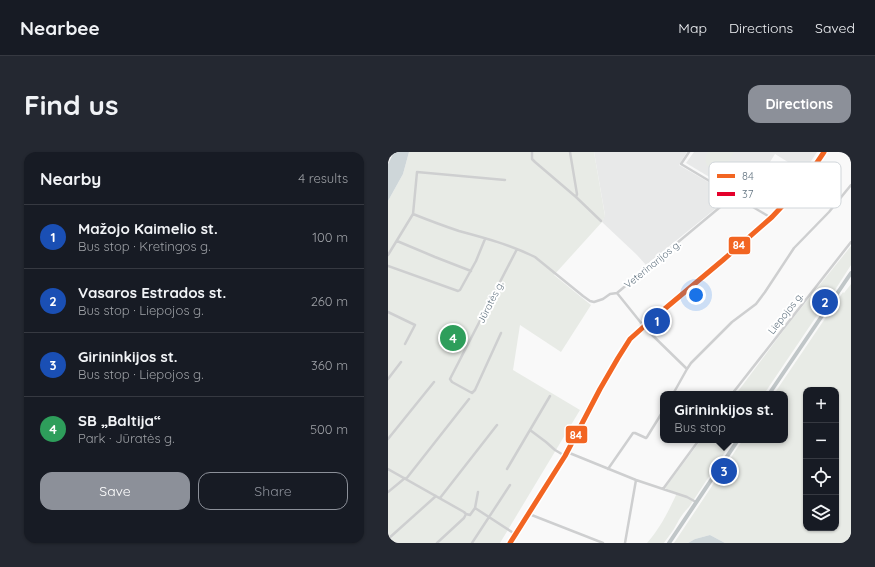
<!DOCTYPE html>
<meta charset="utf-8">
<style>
body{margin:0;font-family:Quicksand,sans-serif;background:#242831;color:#f1f3f6}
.controls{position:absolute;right:12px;bottom:12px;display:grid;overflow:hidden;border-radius:8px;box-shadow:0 1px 3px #0004}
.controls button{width:36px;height:36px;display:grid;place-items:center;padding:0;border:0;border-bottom:1px solid #363941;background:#171b24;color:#f1f3f6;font:20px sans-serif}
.you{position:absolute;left:308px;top:143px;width:14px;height:14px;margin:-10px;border:3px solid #fff;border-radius:50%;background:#1a73e8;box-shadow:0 0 0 6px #1a73e833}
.badge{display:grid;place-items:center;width:26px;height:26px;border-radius:50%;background:#8c9099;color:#fff;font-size:13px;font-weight:700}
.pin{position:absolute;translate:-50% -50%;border:2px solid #fff;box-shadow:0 1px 4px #0006}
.popup{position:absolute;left:272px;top:239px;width:128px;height:52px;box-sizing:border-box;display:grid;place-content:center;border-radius:8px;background:#171b24;filter:drop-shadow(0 1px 3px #0005);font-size:13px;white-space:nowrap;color:#9ea1a6}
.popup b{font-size:15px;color:#f1f3f6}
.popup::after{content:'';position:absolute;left:50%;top:100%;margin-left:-8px;border:8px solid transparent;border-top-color:#171b24}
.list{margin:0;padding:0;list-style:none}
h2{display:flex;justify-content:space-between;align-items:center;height:52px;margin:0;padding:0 16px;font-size:17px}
h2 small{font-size:13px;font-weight:400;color:#9ea1a6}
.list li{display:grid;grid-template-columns:26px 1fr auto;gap:12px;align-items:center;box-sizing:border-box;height:64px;padding:0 16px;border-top:1px solid #363941}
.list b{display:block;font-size:15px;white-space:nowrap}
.list p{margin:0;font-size:13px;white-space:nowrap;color:#9ea1a6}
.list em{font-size:13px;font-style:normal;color:#9ea1a6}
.actions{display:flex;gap:8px;padding:12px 16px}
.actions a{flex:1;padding:9px 0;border:1px solid #8c9099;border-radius:12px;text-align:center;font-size:14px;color:#8c9099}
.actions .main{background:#8c9099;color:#fff}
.icon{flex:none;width:22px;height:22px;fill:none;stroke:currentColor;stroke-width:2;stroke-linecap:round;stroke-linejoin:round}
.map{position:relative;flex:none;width:463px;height:391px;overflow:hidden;border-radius:12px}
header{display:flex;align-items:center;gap:24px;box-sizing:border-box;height:56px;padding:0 20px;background:#171b24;border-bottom:1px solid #363941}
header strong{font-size:19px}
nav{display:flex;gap:22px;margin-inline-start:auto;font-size:14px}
.intro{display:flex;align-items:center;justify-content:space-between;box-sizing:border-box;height:96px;padding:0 24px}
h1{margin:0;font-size:28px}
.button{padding:10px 18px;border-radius:12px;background:#8c9099;color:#fff;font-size:14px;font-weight:700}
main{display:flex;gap:24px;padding:0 24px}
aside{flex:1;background:#171b24;border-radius:12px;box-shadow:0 1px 3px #0004}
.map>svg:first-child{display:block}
.built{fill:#e8e9e9}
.green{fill:#e8ebe6;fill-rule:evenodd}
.water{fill:#ced6d9}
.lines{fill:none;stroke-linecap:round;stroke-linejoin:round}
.minor{stroke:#cecfd0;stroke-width:2.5}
.primary{stroke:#c0c6c8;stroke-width:4}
.bus-1-casing{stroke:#fff;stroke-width:8}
.bus-1{stroke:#f26522;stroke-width:5}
.labels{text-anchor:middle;stroke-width:4;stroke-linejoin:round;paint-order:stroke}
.street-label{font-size:10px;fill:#657683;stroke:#fff}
.key{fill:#fff;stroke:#d1d6da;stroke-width:1}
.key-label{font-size:11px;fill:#657683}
.line-badge{stroke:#fff;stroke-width:1.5}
.badge-label{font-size:11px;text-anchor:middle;font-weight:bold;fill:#fff}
</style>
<header>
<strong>Nearbee</strong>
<nav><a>Map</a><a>Directions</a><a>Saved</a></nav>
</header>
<div class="intro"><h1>Find us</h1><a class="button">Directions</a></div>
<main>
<aside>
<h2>Nearby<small>4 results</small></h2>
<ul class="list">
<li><span class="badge" style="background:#1a4fb4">1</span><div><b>Mažojo Kaimelio st.</b><p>Bus stop · Kretingos g.</p></div><em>100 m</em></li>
<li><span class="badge" style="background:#1a4fb4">2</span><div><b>Vasaros Estrados st.</b><p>Bus stop · Liepojos g.</p></div><em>260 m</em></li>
<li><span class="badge" style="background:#1a4fb4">3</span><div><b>Girininkijos st.</b><p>Bus stop · Liepojos g.</p></div><em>360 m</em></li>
<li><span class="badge" style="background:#2e9e5b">4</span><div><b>SB „Baltija“</b><p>Park · Jūratės g.</p></div><em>500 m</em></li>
</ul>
<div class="actions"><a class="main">Save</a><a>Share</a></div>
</aside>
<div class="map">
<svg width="463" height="391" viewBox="0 0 463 391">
<rect width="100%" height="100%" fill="#f9f9f9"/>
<path class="built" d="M206,0H299L291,13L339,41L340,44L332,53L258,113L249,103L214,70L217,63Z
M306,0H429L416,20L387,2L375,21L369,17L353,44L298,11Z"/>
<path class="green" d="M21,0H206L217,64L214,70L166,123L203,153L173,200L132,173L125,218L192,258L112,391H6L0,390V49L15,22Z
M320,0H346C343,5 340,13 335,16C325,24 312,12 320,0Z
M463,94V113L447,138L436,151L432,159L376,242H348L401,171Z
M463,132V391H337L322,383L307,387L300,391H286L326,331C334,323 339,314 344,304C347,299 351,293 355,288H397V242H386L455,140L456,141ZM418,238H448V376H418Z
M313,288H345L301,355C293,363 291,368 286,377C283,382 279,386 276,391H259C273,375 280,360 289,341L277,336Z"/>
<path class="water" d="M6,0H21L15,22L0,49V12Z
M373,24L379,26L382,30V33L375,42L366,38L364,36L368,28Z
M322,383L337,391H300L307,387Z"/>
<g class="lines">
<path class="minor" d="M144,0V7L147,10L188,45L213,69
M182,0L189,42L188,45
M301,0L293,12L380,64L382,67
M25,62C40,68 56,74 71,79C97,86 123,93 147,105L195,144L202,149L206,150L215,147L222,142L229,141L331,56L339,50L344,43
M9,89L47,105L83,119
M0,103L25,62L29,20L117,28
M0,114L70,139L72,138L88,109L97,87
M229,141L258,177L299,217
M0,160L27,173L17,192
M113,181L87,238L84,241L64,230L62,227L63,225L129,97
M0,227L13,210
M285,242L299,217L303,211L344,170L368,152L377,140L406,96L441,60L463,33
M344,242L463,90
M142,278L158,290L167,298L177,304
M0,287L46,230
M179,300L248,328L299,345L308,350
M0,317L76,360L78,362L76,366L49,391
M119,317L162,244
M220,317L245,281H247L258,286L259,285L275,259
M18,327L81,247
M275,337L311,288
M0,340L17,326
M52,346L109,273
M87,356L90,340
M78,362L82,363L87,356L127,382
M141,362L215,391
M0,387L48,344
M84,391L122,333
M122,391L177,304L212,237L230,206L242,187L261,170L335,108L384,65L413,34L422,21L436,0
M237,391L248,328"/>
<path class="primary" d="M381,242L463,121
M281,391L350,288"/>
<defs>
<path id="bus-1" d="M122,391L177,304L212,237L230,206L242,187L261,170L335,108L384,65L413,34L422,21L436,0"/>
</defs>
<use href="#bus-1" class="bus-1-casing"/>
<use href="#bus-1" class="bus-1"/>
</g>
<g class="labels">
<g class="street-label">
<text transform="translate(264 112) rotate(-39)" y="4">Veterinarijos g.</text>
<text transform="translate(102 150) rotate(-63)" y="4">Jūratės g.</text>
<text transform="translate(397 161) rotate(-52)" y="4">Liepojos g.</text>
</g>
</g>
<rect x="321" y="10" width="132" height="46" rx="6" class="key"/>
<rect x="329" y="22" width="18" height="4" fill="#f26522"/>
<rect x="329" y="40" width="18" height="4" fill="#e4002b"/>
<g class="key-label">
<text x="354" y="28">84</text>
<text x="354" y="46">37</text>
</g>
<g class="line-badge">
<rect x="340" y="84" width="23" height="19" rx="4" fill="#f26522"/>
<rect x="177" y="273" width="23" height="19" rx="4" fill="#f26522"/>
</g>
<g class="badge-label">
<text x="351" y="97">84</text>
<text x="188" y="287">84</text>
</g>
</svg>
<div class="controls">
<button>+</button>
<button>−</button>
<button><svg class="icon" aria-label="locate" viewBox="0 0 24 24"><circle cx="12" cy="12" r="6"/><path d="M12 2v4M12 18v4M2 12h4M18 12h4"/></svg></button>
<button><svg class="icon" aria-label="layers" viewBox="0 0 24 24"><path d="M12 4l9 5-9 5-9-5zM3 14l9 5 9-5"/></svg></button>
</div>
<div class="you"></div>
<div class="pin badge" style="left:269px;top:169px;background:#1a4fb4">1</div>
<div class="pin badge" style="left:437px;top:150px;background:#1a4fb4">2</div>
<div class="pin badge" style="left:336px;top:319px;background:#1a4fb4">3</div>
<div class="popup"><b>Girininkijos st.</b>Bus stop</div>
<div class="pin badge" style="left:65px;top:186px;background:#2e9e5b">4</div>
</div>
</main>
